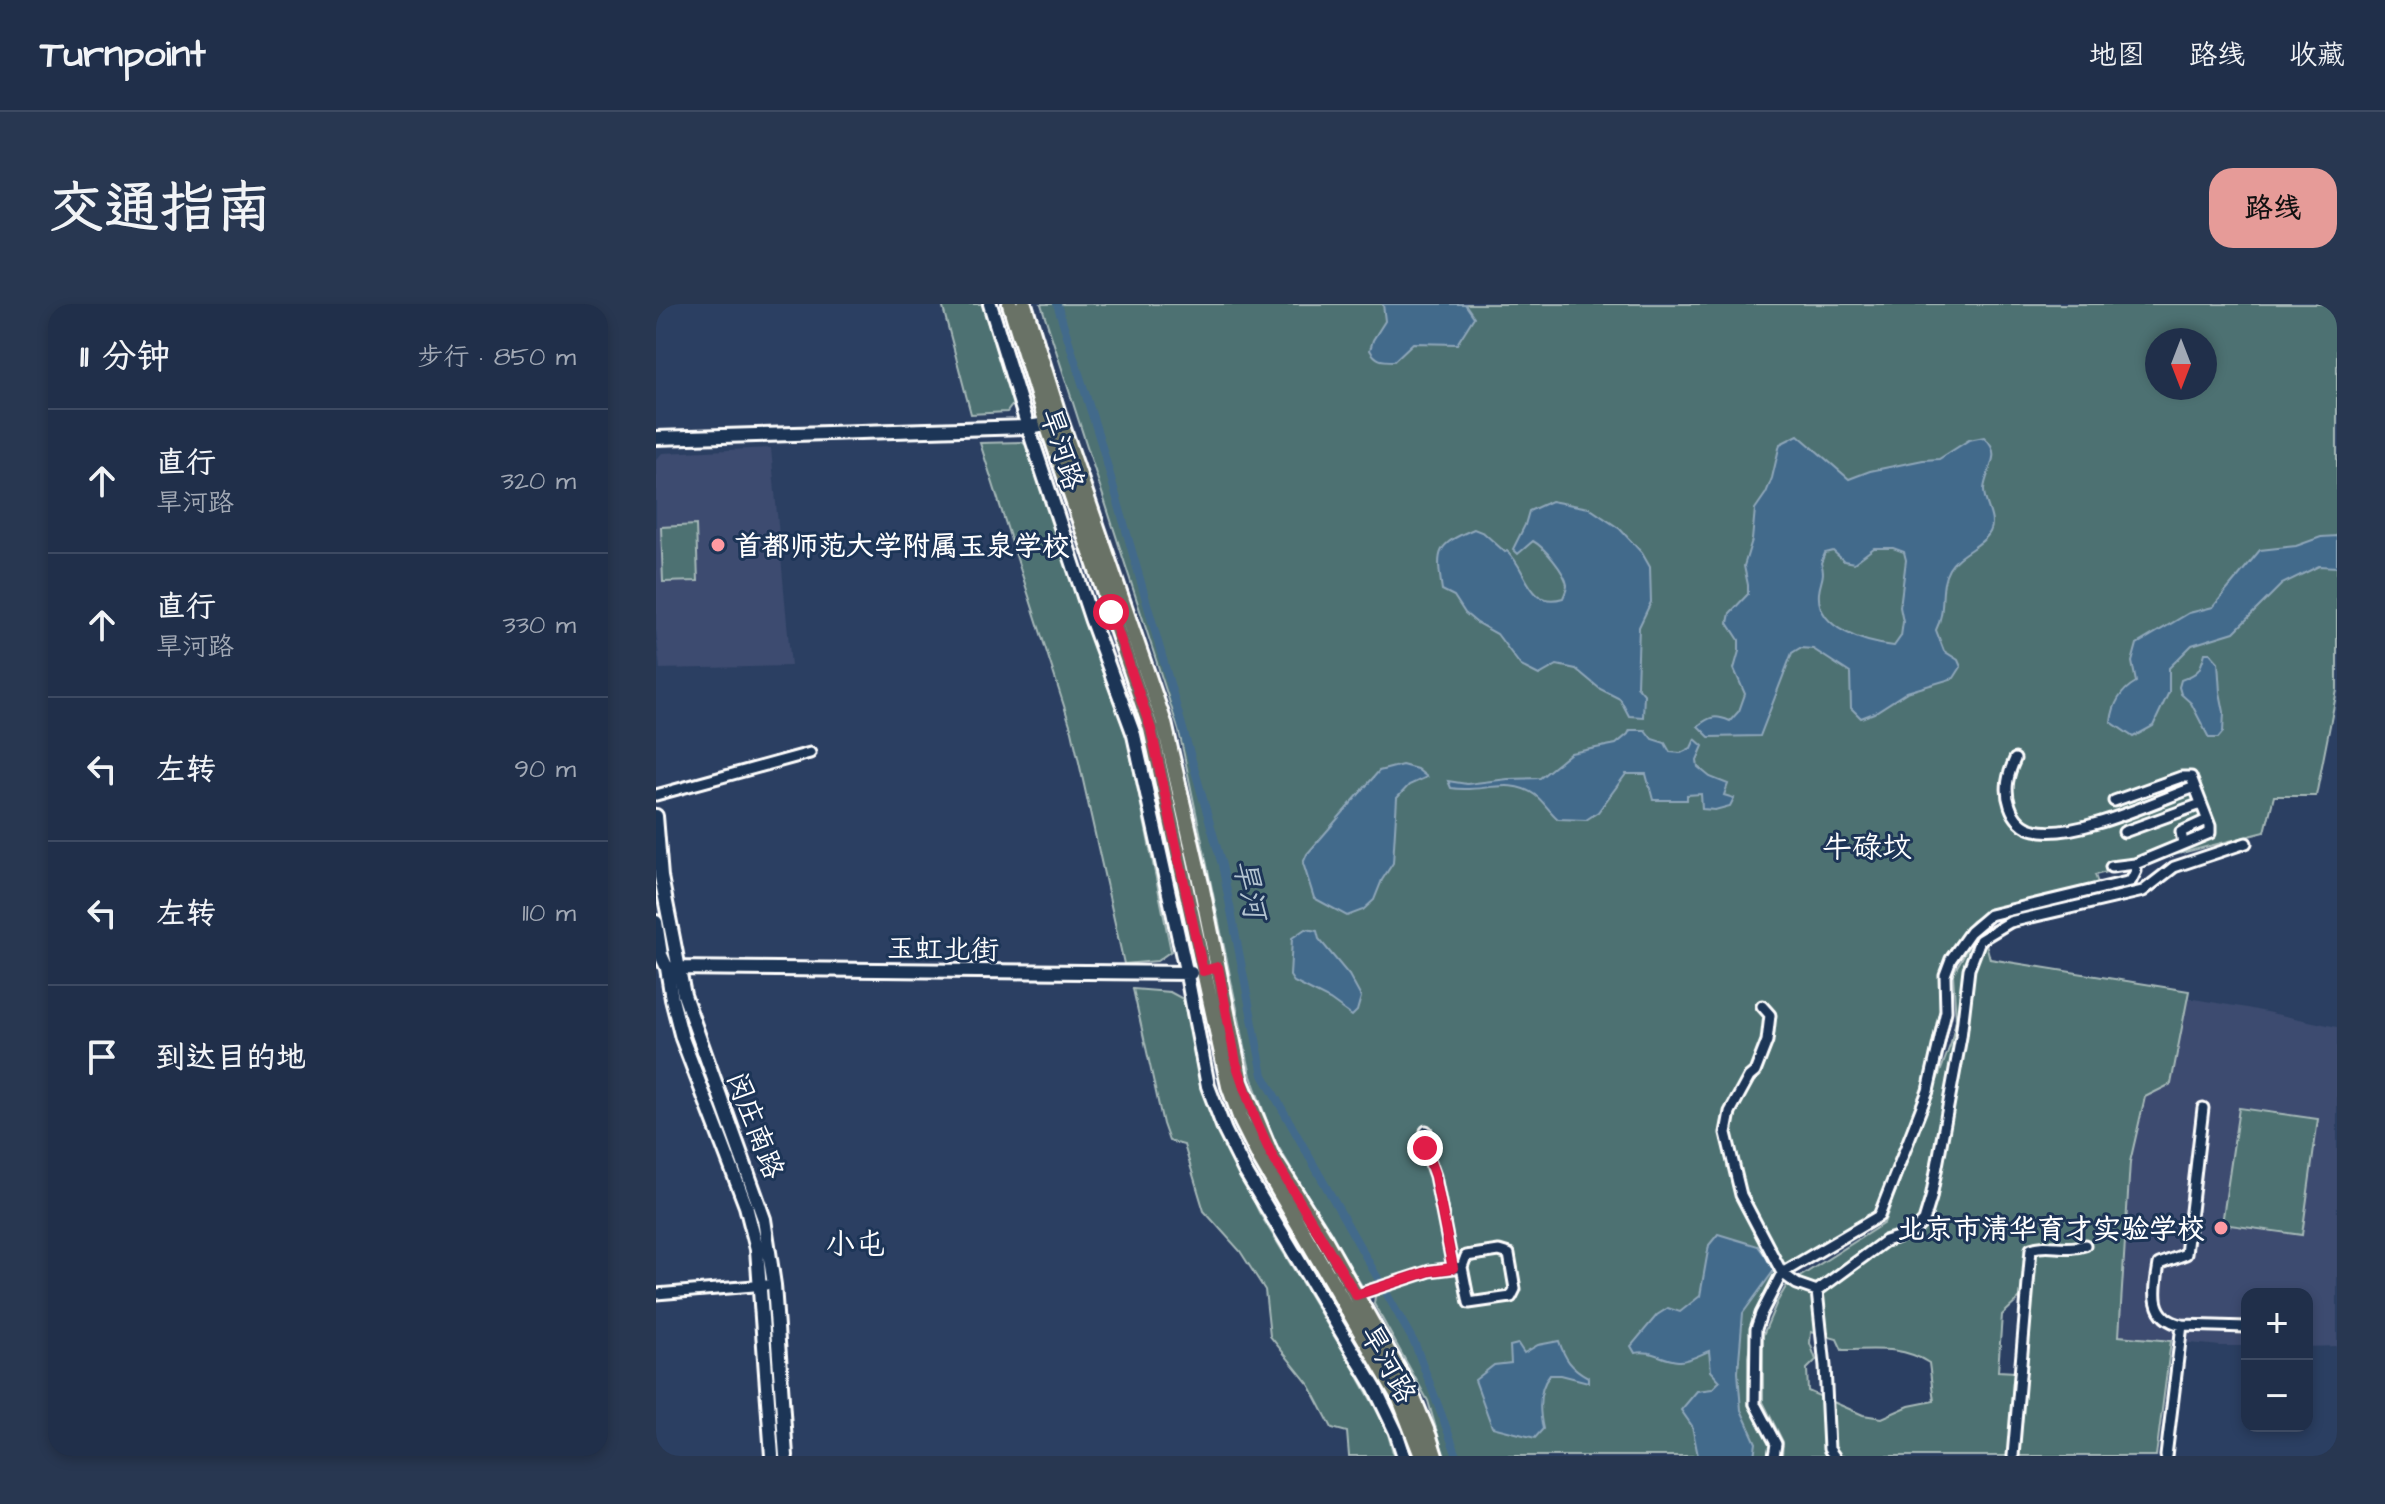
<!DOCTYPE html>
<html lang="zh">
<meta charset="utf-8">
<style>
body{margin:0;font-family:"Architects Daughter","LXGW WenKai TC",sans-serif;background:#283751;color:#f1f3f6}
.controls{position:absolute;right:24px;bottom:24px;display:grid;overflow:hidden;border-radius:16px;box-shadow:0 4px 12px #0003}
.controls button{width:72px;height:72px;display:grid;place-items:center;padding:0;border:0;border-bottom:2px solid #3d4a62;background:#202f4a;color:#f1f3f6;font:40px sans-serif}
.compass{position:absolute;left:1489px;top:24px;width:72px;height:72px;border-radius:50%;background:#202f4a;box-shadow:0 4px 12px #0003;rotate:180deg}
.stop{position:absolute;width:24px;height:24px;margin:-18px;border:6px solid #e11d48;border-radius:50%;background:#fff}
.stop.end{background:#e11d48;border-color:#fff;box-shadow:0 2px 8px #0008}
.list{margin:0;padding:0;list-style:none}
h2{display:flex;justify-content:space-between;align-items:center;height:104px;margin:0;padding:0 32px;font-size:34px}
h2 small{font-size:26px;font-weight:400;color:#a2a9b5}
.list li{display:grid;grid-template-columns:52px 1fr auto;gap:24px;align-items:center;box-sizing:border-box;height:144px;padding:0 32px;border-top:2px solid #3d4a62}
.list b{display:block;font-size:30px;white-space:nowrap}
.list p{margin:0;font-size:26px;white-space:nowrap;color:#a2a9b5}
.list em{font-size:26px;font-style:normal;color:#a2a9b5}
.icon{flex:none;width:44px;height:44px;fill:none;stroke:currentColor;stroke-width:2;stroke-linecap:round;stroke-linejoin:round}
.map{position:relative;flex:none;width:1681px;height:1152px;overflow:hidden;border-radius:24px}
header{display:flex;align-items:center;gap:48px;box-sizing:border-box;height:112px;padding:0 40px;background:#202f4a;border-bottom:2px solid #3d4a62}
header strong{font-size:38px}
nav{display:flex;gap:44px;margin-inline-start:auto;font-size:28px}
.intro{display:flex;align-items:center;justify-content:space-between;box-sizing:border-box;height:192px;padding:0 48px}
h1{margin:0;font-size:56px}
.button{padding:20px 36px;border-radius:24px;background:#e69b98;color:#111;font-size:28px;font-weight:700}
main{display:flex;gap:48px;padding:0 48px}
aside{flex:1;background:#202f4a;border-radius:24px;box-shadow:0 4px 12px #0003}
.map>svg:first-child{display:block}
.built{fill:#3c4b6f}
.green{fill:#4d7172;stroke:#a6b8b8;stroke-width:2;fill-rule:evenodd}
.water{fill:#436b8b;stroke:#8ea6b9;stroke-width:2;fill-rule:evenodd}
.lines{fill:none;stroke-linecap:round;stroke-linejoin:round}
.canal{stroke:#436b8b;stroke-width:8}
.minor-casing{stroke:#fff;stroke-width:15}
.tertiary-casing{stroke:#fff;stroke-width:18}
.primary-casing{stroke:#fff;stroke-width:20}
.minor{stroke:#1d3557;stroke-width:9}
.tertiary{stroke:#1d3557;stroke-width:12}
.primary{stroke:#697266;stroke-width:14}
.route{stroke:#e11d48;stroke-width:10}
.poi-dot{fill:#ff9aa2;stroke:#1d3557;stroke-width:3}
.labels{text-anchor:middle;stroke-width:6;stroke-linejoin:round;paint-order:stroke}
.street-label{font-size:28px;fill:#fff;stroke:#1d3557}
.poi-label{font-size:28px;font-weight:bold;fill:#fff;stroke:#1d3557;text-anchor:start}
.neighbourhood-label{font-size:30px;fill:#fff;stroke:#1d3557}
.water-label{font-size:30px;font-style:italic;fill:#b4c4d1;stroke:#1d3557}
</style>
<header>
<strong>Turnpoint</strong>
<nav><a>地图</a><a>路线</a><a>收藏</a></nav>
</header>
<div class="intro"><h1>交通指南</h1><a class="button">路线</a></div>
<main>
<aside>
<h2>11 分钟<small>步行 · 850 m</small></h2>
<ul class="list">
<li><svg class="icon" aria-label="ahead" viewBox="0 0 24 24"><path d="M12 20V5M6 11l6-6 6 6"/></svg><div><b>直行</b><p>旱河路</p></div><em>320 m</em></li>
<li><svg class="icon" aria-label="ahead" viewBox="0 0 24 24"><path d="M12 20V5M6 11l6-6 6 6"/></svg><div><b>直行</b><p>旱河路</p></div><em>330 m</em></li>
<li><svg class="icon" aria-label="left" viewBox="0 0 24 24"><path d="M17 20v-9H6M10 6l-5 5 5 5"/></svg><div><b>左转</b></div><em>90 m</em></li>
<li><svg class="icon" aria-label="left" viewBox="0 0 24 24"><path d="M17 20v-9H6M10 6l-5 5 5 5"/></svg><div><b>左转</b></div><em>110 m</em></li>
<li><svg class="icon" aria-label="arrive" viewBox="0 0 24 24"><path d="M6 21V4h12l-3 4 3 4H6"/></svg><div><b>到达目的地</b></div></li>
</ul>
</aside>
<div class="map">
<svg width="1681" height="1152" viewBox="0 0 1681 1152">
<rect width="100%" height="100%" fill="#2b3f62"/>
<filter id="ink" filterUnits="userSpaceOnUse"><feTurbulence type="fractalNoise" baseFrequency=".0125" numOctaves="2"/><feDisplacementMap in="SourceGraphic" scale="16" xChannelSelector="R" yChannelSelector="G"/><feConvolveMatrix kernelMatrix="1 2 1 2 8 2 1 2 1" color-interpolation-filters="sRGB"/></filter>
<g filter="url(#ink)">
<path class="built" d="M115,144L135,362L4,365L0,326V156L6,149Z
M1532,694L1591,704L1681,723V1042L1651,1043V990H1591V1042H1564L1463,1032L1474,858L1489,793L1515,780Z"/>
<path class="green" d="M286,0H326L357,100L351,108L315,110Z
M385,0H1681V386L1660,492H1618L1609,528L1439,571L1442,579L1335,606L1316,617L1296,642L1286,665L1284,708L1268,778L1222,903L1213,912L1121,967L1098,1012L1092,1053V1101L1115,1141L1113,1152H788L772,1097L718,1000L719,992L742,983L737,973L706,982L617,834L595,772L523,427ZM1501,36H1549V84H1501Z
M366,138L374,144L472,438L515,647L501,657L468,660L416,427L324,139Z
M40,221L42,277L7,278L5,223Z
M1327,628L1334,655L1533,687L1515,780L1489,793L1474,858L1463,1032L1515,1037L1500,1152H1126L1127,1138L1107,1098V1031L1121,998L1131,981L1228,919L1295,739L1300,716L1297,670L1315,638ZM1365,993L1360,1068L1342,1067L1346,1011ZM1155,1028L1181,1035L1186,1046C1218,1046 1245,1041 1273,1059L1278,1097L1253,1102L1226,1114L1207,1111L1152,1087L1151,1065L1160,1056L1154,1039Z
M477,685L514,688L527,695L546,781L603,908L698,1065L730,1123L738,1152H693L691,1128L676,1124L654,1082L614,1032L609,986L584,947L548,907L528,841L513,837L507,820Z
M1583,804L1662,815L1646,931L1566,920Z"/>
<path class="water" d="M727,0H809L818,13L801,40L757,39L738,57C726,57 720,57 714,46L717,36L729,17Z
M1142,131L1193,175L1214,167L1267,156L1283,155L1313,136L1328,133C1348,150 1330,165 1328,185C1327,198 1341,215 1334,228C1327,242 1302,249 1293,265C1282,284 1291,305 1280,326L1288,347L1302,356L1305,363L1298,374L1251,388L1218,409L1205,414L1195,404L1194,369L1157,345L1144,344L1136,349L1104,432L1053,433L1042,422C1054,412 1060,411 1074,417L1083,407L1089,390L1078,365L1083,347V336L1072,319L1074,309L1092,290V281L1088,262L1096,236L1099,205L1110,189L1116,174L1124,140ZM1218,244H1237L1248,248L1250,256L1244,303L1247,318L1245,332L1238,342C1210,339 1160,325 1163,289C1164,277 1170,272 1165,259L1169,249L1177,247L1188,257L1198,259Z
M895,197L933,204L964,225L986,249L994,263L995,298L983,323L981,382L988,390L987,413L973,412L964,395L944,385L920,365L901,361L883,371L865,362L841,330L821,319L809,309L798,292L786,286C780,246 780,241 818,225L828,229L849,248L851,247C872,265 871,305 907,294C909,289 911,286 911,281C909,268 888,243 877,237L862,250L857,245L869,221L873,207Z
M1681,232V263L1663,262L1626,280L1578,328L1536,341L1513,364V388L1497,422L1477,433L1455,418C1457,400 1464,387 1480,378L1476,358L1481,340L1533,309L1557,303L1604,246L1640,242L1665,233Z
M1549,349H1554L1562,358L1564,388L1568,408L1567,428L1562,434H1553L1535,399L1525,390L1523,383L1525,376C1543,369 1544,367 1549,349Z
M974,426H989L996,435L1009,439L1014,448L1025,449L1035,444L1039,435L1047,442L1041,456L1042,463L1054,473L1072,480L1068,491L1078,494L1074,502L1059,506L1046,505L1045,490L1031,491V496H997L990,470H970L942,508L930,516L902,515C894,508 887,497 879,491C853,472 824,490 795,484L792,477L811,480L852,475L884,474L915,449L960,440L972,430Z
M746,461L761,465L771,473L753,481L741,494L737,559L726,576L718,596L707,606L691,612L658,594L647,559L651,550L723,467Z
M649,625L661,627L663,635L693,671L705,693L701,707L696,712L674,696L638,678L634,672L636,634Z
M1062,930L1102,942L1119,965L1087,1009L1082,1068L1085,1106L1100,1139L1098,1152H1042L1036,1122L1025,1106L1041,1087L1056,1085L1064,1077L1055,1067L1053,1047C1043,1051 1032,1058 1022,1057C1005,1056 996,1045 979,1049L975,1042L1001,1011L1012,1004L1024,1008L1044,992L1053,941Z
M903,1037C909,1055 915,1064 932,1073V1078L905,1071H894C882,1085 883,1107 887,1125L879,1134L836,1123L819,1076L838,1061L855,1059L854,1042L862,1040L868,1049L882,1041Z"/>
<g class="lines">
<path class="canal" d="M401,0L445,139L566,561L607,771L759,1040L801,1152"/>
<defs>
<path id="minor" d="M1359,455C1352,470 1348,485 1354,502C1358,514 1367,524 1379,526C1418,536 1500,497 1539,483
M0,491L154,449
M1468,528L1545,500
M1527,539L1525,528L1551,516
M1455,563L1479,560L1554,529V522L1535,473H1525L1458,497
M1106,702L1114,711L1111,737L1099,768L1093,773L1074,808L1070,829L1085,891L1126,969L1141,980L1161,987L1229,937L1257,928L1268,917L1275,894L1305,733L1313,665L1324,636L1354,618L1487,587L1518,563L1590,539
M770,827L769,844L779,872L797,964
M1161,987L1169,1062L1173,1145L1178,1152
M0,990L110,981
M700,991L774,967L806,963L813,999L855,993L859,985L853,950L843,947L810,952L806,963
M1526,1021L1591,1023
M1118,1152L1120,1140L1099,1100L1100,1025L1105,1010L1126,969L1223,912L1272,787L1290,707L1289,671L1295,655L1314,628L1334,611L1475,577L1480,567
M1357,1152L1375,945C1392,938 1409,948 1429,941
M1510,1152L1526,1021C1492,1014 1499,984 1503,960L1530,950L1547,804"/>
<path id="tertiary" d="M334,0L372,123L436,317L478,431L531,671L552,782L569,827L589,867L719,1084L740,1128L748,1152
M0,134L372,123L391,120
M0,512L5,573L28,691L108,915L118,981L130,1152
M0,618L5,651L11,664L16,695L26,734L90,902L101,945L116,1152
M11,664L535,669"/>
<path id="primary" d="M354,0L391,120L495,425L573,782L586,818L605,856L744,1095L766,1152
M368,0L403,113L508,419L545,580L585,778L615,850L666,931L754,1087L773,1133L779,1152"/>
</defs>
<use href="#minor" class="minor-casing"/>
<use href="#tertiary" class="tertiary-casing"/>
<use href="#primary" class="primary-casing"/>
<use href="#minor" class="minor"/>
<use href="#tertiary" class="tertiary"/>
<use href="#primary" class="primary"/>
</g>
</g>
<g class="lines" filter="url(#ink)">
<path class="route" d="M455,308L495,425L547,667L562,663L580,759L599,814L615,850L700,991L774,967L797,964L779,872L769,844"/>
</g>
<g class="poi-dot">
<circle cx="62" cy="241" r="8"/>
<circle cx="1565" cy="924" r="8"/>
</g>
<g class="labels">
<g class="street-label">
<text transform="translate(407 145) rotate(72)" y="10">旱河路</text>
<text transform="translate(287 644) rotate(1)" y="10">玉虹北街</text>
<text transform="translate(100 821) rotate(69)" y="10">闵庄南路</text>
<text transform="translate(733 1060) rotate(61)" y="10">旱河路</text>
</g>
<g class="poi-label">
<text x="78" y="251">首都师范大学附属玉泉学校</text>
<text x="1549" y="934" text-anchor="end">北京市清华育才实验学校</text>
</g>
<g class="neighbourhood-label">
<text x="1211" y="553">牛碌坟</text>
<text x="199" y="950">小屯</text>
</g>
<g class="water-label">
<text transform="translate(594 585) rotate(78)" y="10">旱河</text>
</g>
</g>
</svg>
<div class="controls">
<button>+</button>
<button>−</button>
</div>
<svg class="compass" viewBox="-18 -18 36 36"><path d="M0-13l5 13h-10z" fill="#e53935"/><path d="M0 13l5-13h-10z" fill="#a2a9b5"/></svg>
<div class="stop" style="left:455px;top:308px"></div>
<div class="stop end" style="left:769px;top:844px"></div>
</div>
</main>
